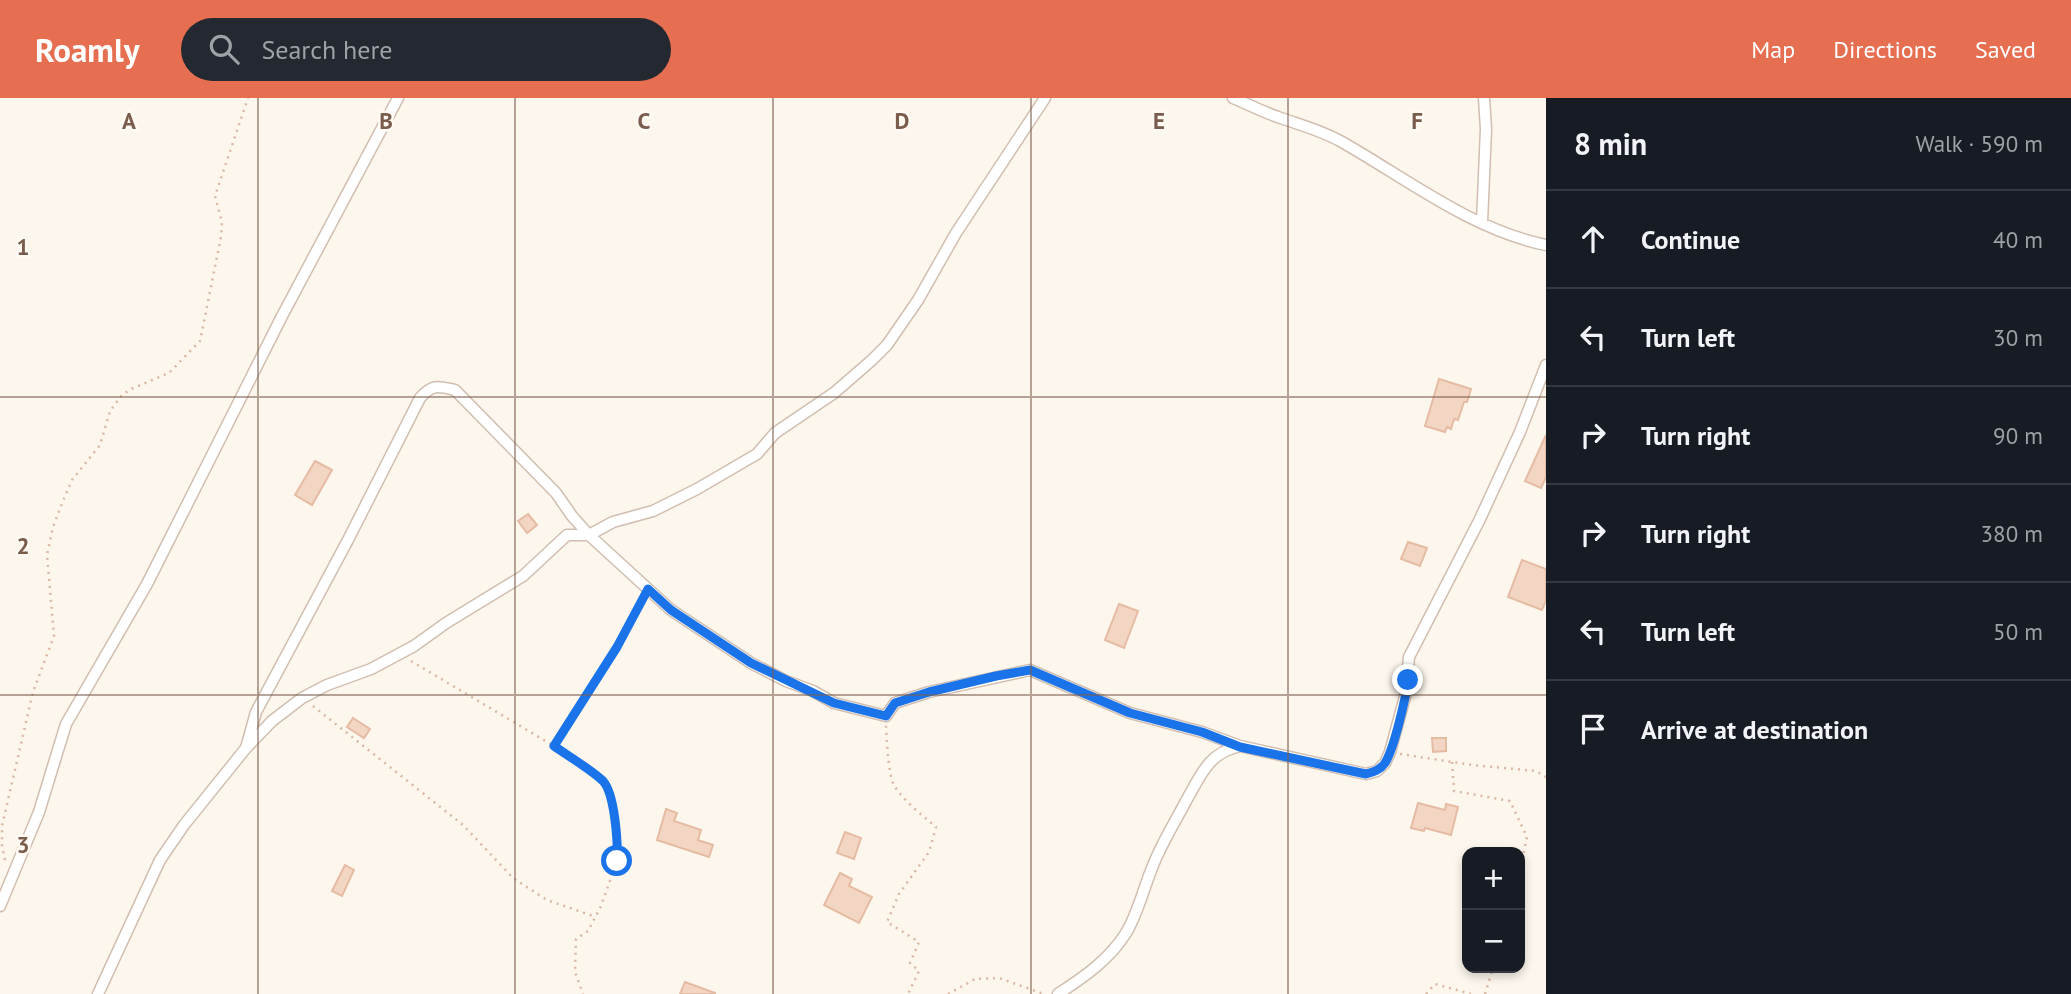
<!DOCTYPE html>
<meta charset="utf-8">
<style>
body{margin:0;font-family:"PT Sans",sans-serif;background:#242831;color:#f1f3f6}
.controls{position:absolute;right:21px;bottom:21px;display:grid;overflow:hidden;border-radius:14px;box-shadow:0 4px 10px #0003}
.controls button{width:63px;height:63px;display:grid;place-items:center;padding:0;border:0;border-bottom:2px solid #363941;background:#171b24;color:#f1f3f6;font:35px sans-serif}
.stop{position:absolute;width:21px;height:21px;margin:-16px;border:5px solid #1a73e8;border-radius:50%;background:#fff}
.stop.end{background:#1a73e8;border-color:#fff;box-shadow:0 2px 7px #0008}
.list{margin:0;padding:0;list-style:none}
h2{display:flex;justify-content:space-between;align-items:center;height:91px;margin:0;padding:0 28px;font-size:30px}
h2 small{font-size:23px;font-weight:400;color:#9ea1a6}
.list li{display:grid;grid-template-columns:46px 1fr auto;gap:21px;align-items:center;box-sizing:border-box;height:98px;padding:0 28px;border-top:2px solid #363941}
.list b{display:block;font-size:26px;white-space:nowrap}
.list em{font-size:23px;font-style:normal;color:#9ea1a6}
.icon{flex:none;width:38px;height:38px;fill:none;stroke:currentColor;stroke-width:2;stroke-linecap:round;stroke-linejoin:round}
.map{position:relative;flex:none;width:1546px;height:896px;overflow:hidden}
header{display:flex;align-items:center;gap:42px;box-sizing:border-box;height:98px;padding:0 35px;background:#e76f51;color:#fff}
header strong{font-size:33px}
nav{display:flex;gap:38px;margin-inline-start:auto;font-size:24px}
.search{width:490px;height:63px;background:#242831;display:flex;align-items:center;gap:18px;box-sizing:border-box;padding:0 24px;border-radius:38px;color:#9ea1a6;font-size:26px}
main{display:flex}
aside{flex:1;background:#171b24}
.map>svg:first-child{display:block}
.building{fill:#f3d5c3;stroke:#e6bba3;stroke-width:2}
.lines{fill:none;stroke-linecap:round;stroke-linejoin:round}
.minor-casing{stroke:#d1beb0;stroke-width:13}
.path{stroke:#d9b8a5;stroke-width:2.5;stroke-dasharray:2 5;stroke-linecap:butt}
.minor{stroke:#fff;stroke-width:10}
.route{stroke:#1a73e8;stroke-width:9}
.grid{fill:none;stroke:#7a5c4d;stroke-width:2;stroke-opacity:0.55}
.grid-label{font-size:23px;text-anchor:middle;font-weight:bold;fill:#7a5c4d;stroke:#fffaf3;stroke-width:5;stroke-linejoin:round;paint-order:stroke}
</style>
<header>
<strong>Roamly</strong>
<div class="search"><svg class="icon" aria-label="search" viewBox="0 0 24 24"><circle cx="10" cy="10" r="6"/><path d="M15 15l6 6"/></svg>Search here</div>
<nav><a>Map</a><a>Directions</a><a>Saved</a></nav>
</header>
<main>
<div class="map">
<svg width="1546" height="896" viewBox="0 0 1546 896">
<rect width="100%" height="100%" fill="#fdf6ec"/>
<path class="building" d="M1439,281L1471,291L1467,304H1464L1458,322L1454,321L1451,331L1447,329L1445,334L1425,328Z
M1546,337V379L1541,390L1525,383Z
M315,363L332,372L312,407L295,397Z
M528,416L537,427L527,435L518,423Z
M1408,444L1427,450L1420,468L1401,461Z
M1522,462L1546,471V502L1542,512L1508,499Z
M1119,506L1138,513L1124,550L1105,542Z
M353,620L370,631L364,640L347,629Z
M1432,640H1446V653L1433,654Z
M1418,705L1445,712L1446,706L1458,709L1451,737L1425,730L1424,733L1411,730Z
M666,711L677,715L674,723L701,732L698,742L713,747L709,759L657,742Z
M845,734L861,740L854,761L837,755Z
M345,767L354,772L342,798L332,793Z
M840,775L852,781L849,788L872,799L859,825L824,807Z
M685,884L715,895V896H680Z"/>
<g class="lines">
<defs>
<path id="minor" d="M1233,0C1248,6 1263,14 1278,19C1300,27 1321,32 1342,44C1407,81 1472,132 1546,147
M1482,124L1486,31L1484,0
M246,650L256,614L349,440L420,300C432,286 438,288 455,292L556,395L572,418L589,437L671,512L751,565L786,583L813,593L834,605L886,618L895,605L929,594L1030,572L1130,615L1202,634L1240,648
M0,808L39,714L66,626L147,486L281,220L398,0
M98,896L160,762L184,727L246,650L272,623L302,600L327,587L371,571L414,548L446,525L523,478L567,437H589L613,424L653,413L697,391L757,356L775,335L834,295L872,262L887,247L918,202L956,135L1045,0
M1058,896C1084,879 1109,862 1126,835C1138,815 1143,792 1152,770C1161,746 1174,726 1186,703C1201,677 1208,655 1240,648L1366,676L1377,673L1385,665L1390,654L1406,595L1409,559L1479,423L1520,334L1546,267"/>
</defs>
<use href="#minor" class="minor-casing"/>
<path class="path" d="M411,563L554,648L604,684L613,711L618,741L617,763L601,808L588,833L576,841L575,874L583,896
M313,608L463,727L513,780L547,802L596,819
M886,628C887,642 888,679 895,689C906,705 922,717 936,729L929,754L899,796L887,824L919,844L910,865L919,873L908,896
M554,647L617,549L643,500
M1400,656L1472,667L1536,673L1546,679
M1452,664L1454,693L1510,703L1527,739L1520,772
M5,762L2,748V728L33,594L54,538L47,457L53,429L63,403L72,382L100,347L110,313L122,297L131,291L169,275L200,243L221,139L222,124L215,98L248,0
M948,896L975,881L999,880L1044,896
M1426,896L1435,886L1471,896
M1485,896L1493,870"/>
<use href="#minor" class="minor"/>
</g>
<g class="lines">
<path class="route" d="M617,763C618,745 615,696 603,683C593,673 567,657 554,648L617,549L648,491L671,512L751,565L834,605L886,618L895,605L929,594L996,578L1030,572L1130,615L1202,634L1240,649L1366,676C1374,674 1380,672 1385,665C1394,651 1406,599 1408,582"/>
</g>
<path class="grid" d="M258,0V896M515,0V896M773,0V896M1031,0V896M1288,0V896M0,299H1546M0,597H1546"/>
<g class="grid-label">
<text x="129" y="31">A</text>
<text x="386" y="31">B</text>
<text x="644" y="31">C</text>
<text x="902" y="31">D</text>
<text x="1159" y="31">E</text>
<text x="1417" y="31">F</text>
<text x="23" y="157">1</text>
<text x="23" y="456">2</text>
<text x="23" y="755">3</text>
</g>
</svg>
<div class="controls">
<button>+</button>
<button>−</button>
</div>
<div class="stop" style="left:617px;top:763px"></div>
<div class="stop end" style="left:1408px;top:582px"></div>
</div>
<aside>
<h2>8 min<small>Walk · 590 m</small></h2>
<ul class="list">
<li><svg class="icon" aria-label="ahead" viewBox="0 0 24 24"><path d="M12 20V5M6 11l6-6 6 6"/></svg><div><b>Continue</b></div><em>40 m</em></li>
<li><svg class="icon" aria-label="left" viewBox="0 0 24 24"><path d="M17 20v-9H6M10 6l-5 5 5 5"/></svg><div><b>Turn left</b></div><em>30 m</em></li>
<li><svg class="icon" aria-label="right" viewBox="0 0 24 24"><path d="M7 20v-9h11M14 6l5 5-5 5"/></svg><div><b>Turn right</b></div><em>90 m</em></li>
<li><svg class="icon" aria-label="right" viewBox="0 0 24 24"><path d="M7 20v-9h11M14 6l5 5-5 5"/></svg><div><b>Turn right</b></div><em>380 m</em></li>
<li><svg class="icon" aria-label="left" viewBox="0 0 24 24"><path d="M17 20v-9H6M10 6l-5 5 5 5"/></svg><div><b>Turn left</b></div><em>50 m</em></li>
<li><svg class="icon" aria-label="arrive" viewBox="0 0 24 24"><path d="M6 21V4h12l-3 4 3 4H6"/></svg><div><b>Arrive at destination</b></div></li>
</ul>
</aside>
</main>
